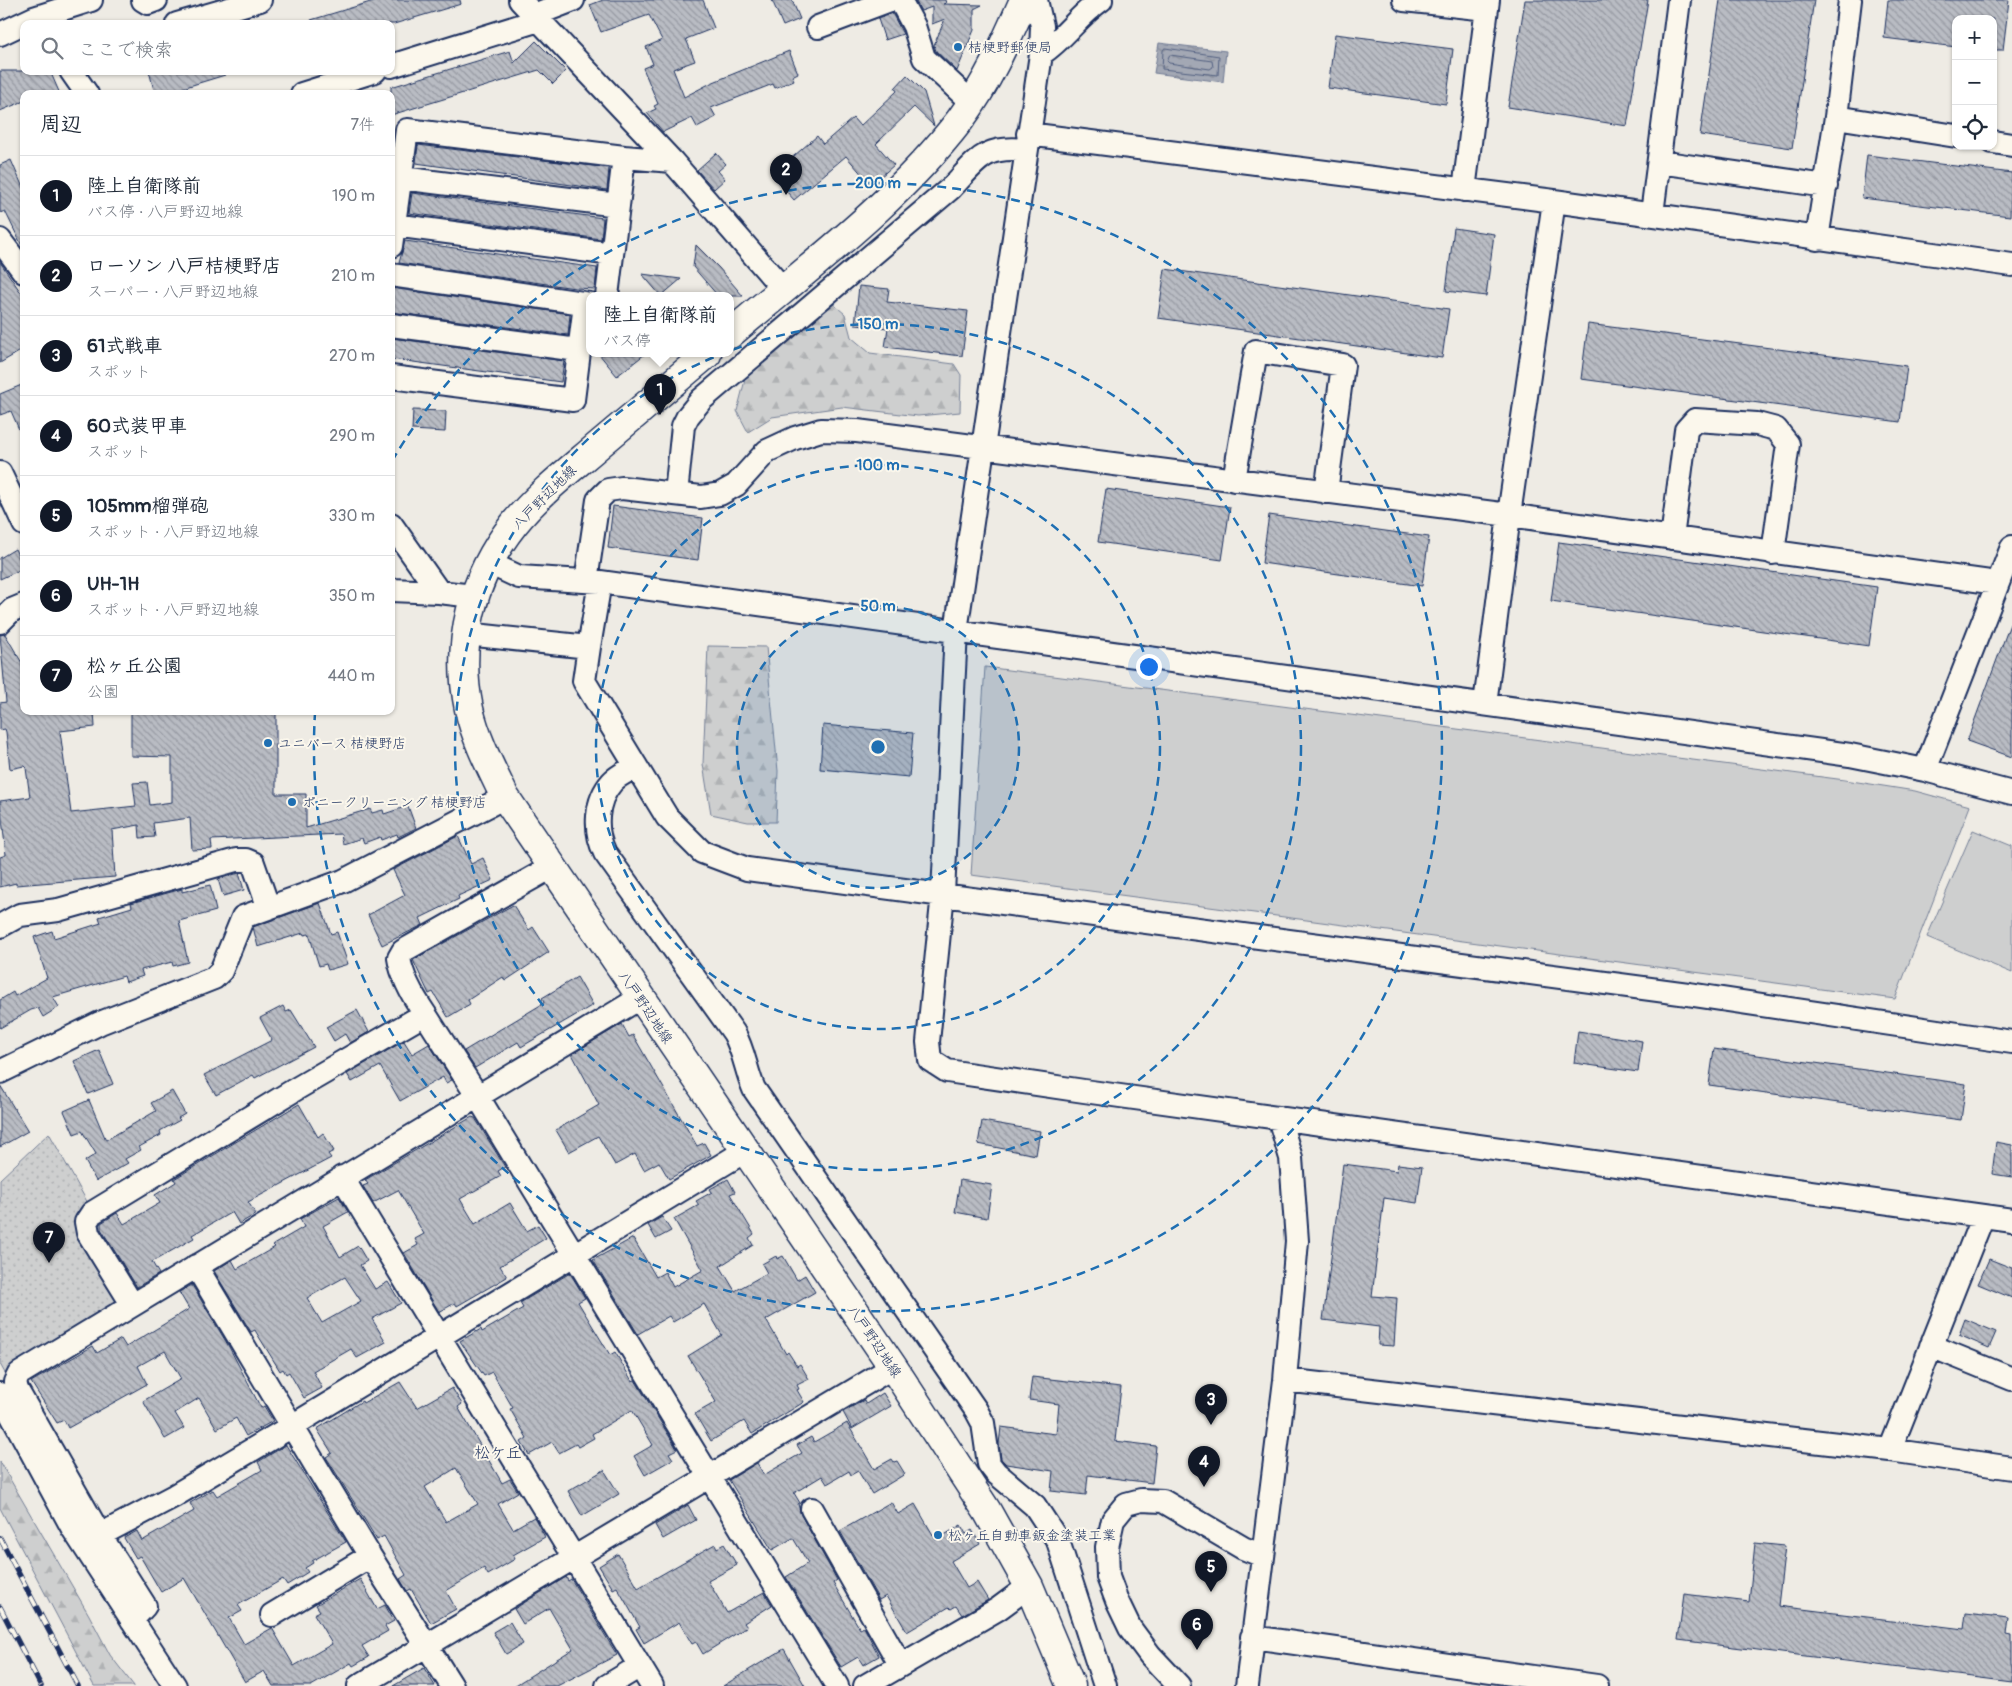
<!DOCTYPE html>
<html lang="ja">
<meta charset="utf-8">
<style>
body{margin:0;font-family:Pangolin,"Klee One",sans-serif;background:#f2f2f3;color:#1f2937}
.controls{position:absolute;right:15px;top:15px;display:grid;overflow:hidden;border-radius:10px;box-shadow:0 1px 4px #0004}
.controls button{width:45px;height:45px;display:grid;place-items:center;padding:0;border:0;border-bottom:1px solid #e0e1e3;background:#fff;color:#1f2937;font:25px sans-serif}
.you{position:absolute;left:1148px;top:666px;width:18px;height:18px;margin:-12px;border:4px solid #fff;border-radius:50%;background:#1a73e8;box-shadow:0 0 0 8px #1a73e833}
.badge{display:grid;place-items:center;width:32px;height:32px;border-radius:50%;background:#111827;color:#fff;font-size:16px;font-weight:700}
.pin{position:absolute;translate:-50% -41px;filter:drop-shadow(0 1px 2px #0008)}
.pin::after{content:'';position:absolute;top:26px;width:18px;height:15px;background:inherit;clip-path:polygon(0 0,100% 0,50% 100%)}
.popup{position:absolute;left:586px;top:292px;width:148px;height:65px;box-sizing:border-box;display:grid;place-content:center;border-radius:10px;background:#fff;filter:drop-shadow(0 1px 4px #0005);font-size:16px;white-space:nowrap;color:#747a83}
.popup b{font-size:19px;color:#1f2937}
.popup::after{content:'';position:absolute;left:50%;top:100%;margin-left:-10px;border:10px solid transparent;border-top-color:#fff}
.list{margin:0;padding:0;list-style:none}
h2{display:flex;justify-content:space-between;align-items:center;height:65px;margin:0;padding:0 20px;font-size:21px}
h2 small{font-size:16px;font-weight:400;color:#747a83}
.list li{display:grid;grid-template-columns:32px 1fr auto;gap:15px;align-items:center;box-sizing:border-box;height:80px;padding:0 20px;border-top:1px solid #e0e1e3}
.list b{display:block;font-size:19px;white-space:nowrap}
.list p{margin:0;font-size:16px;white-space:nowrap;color:#747a83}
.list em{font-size:16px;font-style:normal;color:#747a83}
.icon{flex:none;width:28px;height:28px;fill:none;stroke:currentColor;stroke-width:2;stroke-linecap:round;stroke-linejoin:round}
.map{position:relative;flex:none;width:2012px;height:1686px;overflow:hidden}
.search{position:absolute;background:#fff;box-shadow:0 1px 4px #0004;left:20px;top:20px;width:375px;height:55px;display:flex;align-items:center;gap:12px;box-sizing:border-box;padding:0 18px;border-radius:10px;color:#747a83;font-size:19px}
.panel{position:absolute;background:#fff;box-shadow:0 1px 4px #0004;left:20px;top:90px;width:375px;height:625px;border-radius:10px}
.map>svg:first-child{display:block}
.grass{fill:#cecfcf;stroke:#747f96}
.forest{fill:url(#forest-firs);stroke:#747f96}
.park{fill:url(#park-dots);stroke:#747f96}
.water{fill:url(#water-ripples);stroke:#6d7892}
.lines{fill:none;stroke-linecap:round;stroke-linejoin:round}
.shore{stroke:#515f80;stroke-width:1}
.building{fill:url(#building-back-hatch);stroke:#1b2f5e;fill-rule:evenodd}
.minor-casing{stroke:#1b2f5e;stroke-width:26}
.major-casing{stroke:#1b2f5e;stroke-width:31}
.minor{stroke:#fbf7ec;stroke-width:22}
.major{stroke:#fbf7ec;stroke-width:28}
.rail-casing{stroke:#1b2f5e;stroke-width:5.5}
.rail{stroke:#fbf7ec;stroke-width:4;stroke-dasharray:11;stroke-linecap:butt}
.ring{fill:none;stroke:#1f6fb2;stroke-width:2.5;stroke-dasharray:9 6}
.poi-dot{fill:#1f6fb2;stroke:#fbf7ec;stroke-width:2}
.labels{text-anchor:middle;stroke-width:4;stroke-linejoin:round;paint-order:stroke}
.poi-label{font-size:14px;fill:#1b2f5e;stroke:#fbf7ec;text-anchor:start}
.street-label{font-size:14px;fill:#1b2f5e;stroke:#fbf7ec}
.quarter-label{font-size:16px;fill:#1b2f5e;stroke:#fbf7ec}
.centre{fill:#1f6fb2;stroke:#fbf7ec;stroke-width:2.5}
.ring-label{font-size:15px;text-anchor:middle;font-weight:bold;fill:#1f6fb2;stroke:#fbf7ec;stroke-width:4;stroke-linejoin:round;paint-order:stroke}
</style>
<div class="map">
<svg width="2012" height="1686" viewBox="0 0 2012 1686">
<defs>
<pattern id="forest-firs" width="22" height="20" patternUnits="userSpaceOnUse" patternTransform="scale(1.25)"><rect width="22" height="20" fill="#cecfcf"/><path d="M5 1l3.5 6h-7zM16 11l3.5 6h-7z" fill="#b0b2b4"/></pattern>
<pattern id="park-dots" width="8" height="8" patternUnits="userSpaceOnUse" patternTransform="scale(1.25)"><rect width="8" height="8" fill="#cecfcf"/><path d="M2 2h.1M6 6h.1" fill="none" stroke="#b0b2b4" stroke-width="1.8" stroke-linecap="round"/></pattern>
<pattern id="water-ripples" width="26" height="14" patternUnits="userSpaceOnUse" patternTransform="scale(1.25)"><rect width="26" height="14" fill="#a3a8b4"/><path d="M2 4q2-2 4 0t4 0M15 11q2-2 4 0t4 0" fill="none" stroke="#848996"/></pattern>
<pattern id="building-back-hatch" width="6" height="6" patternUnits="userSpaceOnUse" patternTransform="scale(1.25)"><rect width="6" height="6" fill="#b9bcc3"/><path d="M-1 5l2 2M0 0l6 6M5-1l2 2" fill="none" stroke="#9699a2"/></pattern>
</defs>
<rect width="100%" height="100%" fill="#eeebe4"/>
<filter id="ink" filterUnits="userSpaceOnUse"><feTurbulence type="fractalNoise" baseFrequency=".02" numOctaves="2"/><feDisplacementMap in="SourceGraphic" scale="10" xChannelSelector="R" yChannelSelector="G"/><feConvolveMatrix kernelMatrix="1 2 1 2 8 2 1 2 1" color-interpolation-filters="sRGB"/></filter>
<g filter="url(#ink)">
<path class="grass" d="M985,667L1845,780L1915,791L1970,806L1895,999L971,875Z
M1973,830L2012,846V973L1927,937Z"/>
<path class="forest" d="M831,302L845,314L851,337L870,353L954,364L961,375L960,412L918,416L842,407L772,417L748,432L737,411L746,376Z
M708,646L766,647L778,771L776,822H748L711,814L703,764Z
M0,1462L89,1615L110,1655L134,1686H94L0,1508Z"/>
<path class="park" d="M49,1133L90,1207L76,1218L74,1225L121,1300L6,1375L0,1364V1179Z"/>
<path class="water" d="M1159,43L1226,51L1223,82L1154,73Z"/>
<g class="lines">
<path class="shore" d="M1165,48L1219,56L1218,75L1162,69L1163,51Z
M1170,55L1212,61L1213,67L1210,69L1169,63L1167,61Z"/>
</g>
<path class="building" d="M377,0H460L461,4L394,24H311V20Z
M603,0H703L714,28L686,39L695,61L673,69L684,97L711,83L789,51L798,73L792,76L794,80L775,88L773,84L711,108L716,117L697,127L692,118L663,132L647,113L656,109L654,106L658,104L643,68L653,64L646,47L662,40L649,15L601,32L590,5Z
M772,0H792L800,19L783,26Z
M915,0H945L946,3L943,4L982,5L974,9V30L957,71L936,51L934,45L945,19L932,24V7L921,11Z
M1525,0H1648L1627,126L1508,107Z
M1720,0H1814L1792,148L1700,135Z
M1888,0H2009L2003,50H1993V19H1956V47L1884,38Z
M892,13L903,34L885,40L878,19Z
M1335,34L1453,49L1446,104L1328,88Z
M536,41L566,71L553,84L539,70L391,115V87L510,51L514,63Z
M0,71H50L60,94H24V101L0,111Z
M149,71H224L225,75L163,94H155Z
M907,75L924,92L934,126L914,107L876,144L894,165L871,185L846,156L794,200L772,175L817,136L823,144L853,118L860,126L897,91L895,88Z
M418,145L609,168L607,190L416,163Z
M716,153L726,164L718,171L725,179L714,189L697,170Z
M1867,155L2012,173L2010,216L1862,198Z
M11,160L24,190V250L5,211L0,213V165Z
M412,193L603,218L601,239L409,213Z
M1454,228L1494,234L1486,296L1446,291Z
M405,241L597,268L595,289L575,288L399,263Z
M696,245L719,268L743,296H718L693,267Z
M0,262L24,297V349L0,363Z
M1165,269L1449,309L1442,358L1158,318Z
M642,274L681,279L661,296Z
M859,286L889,289L887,302L968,311L962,356L885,347L888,328L855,325Z
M391,288L570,314L568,335L391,312Z
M1588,324L1907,366L1900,422L1581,379Z
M391,338L564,361L561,382L391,359Z
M599,354H645L617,376Z
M24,384V441L11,411L0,415V394Z
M413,410L446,411L445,432L412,430Z
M1106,489L1230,507L1222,560L1098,542Z
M613,506L703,518L698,560L608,548Z
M1269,515L1429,537L1422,586L1262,563Z
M1559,542L1877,587L1869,646L1551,601Z
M15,549L24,568L0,579V558Z
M2010,624L2012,625V757L1967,741Z
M5,634L22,663L24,711H94L95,727L60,731L71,813L136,806L133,783L147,782L150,805L172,802V757L131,756V711H276V794H306V828L370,809L372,813L383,810L384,814L408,806L416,828L398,837L397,834L381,840L380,837L364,843L362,838L343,844L341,834L211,840L212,849L192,850L190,818L153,823L155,837L140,838L139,825L112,830L115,877L16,885V883L0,887V857L6,855L0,801L30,797L26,768L24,766L10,769L6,732L5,729L0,730V703L6,702L0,635Z
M823,725L913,733L909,777L820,769Z
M458,836L471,864L483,858L493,880L458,896L459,899L420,918L423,925L382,945L368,915L405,895L393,870Z
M239,873L244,890L223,896L218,879Z
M210,885L216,911L179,921L188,962L173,966L172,962L141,970L143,976L126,982L124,976L53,997L59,1007L43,1017L38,1008L31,1010L0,1028V1000L13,992L15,996L47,978L34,937L52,931L54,938L101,923L99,917L132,907L131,903L182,889V892Z
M320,903L331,934L337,932L348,964L328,970L326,964L319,966L309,934L304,935L303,933L258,947L253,927Z
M513,905L529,930L533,927L549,952L505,981L503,977L468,1000L470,1004L448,1017L433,992L429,994L413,960Z
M577,977L593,1005L521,1047L518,1042L475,1068L464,1051L544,1003L542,998Z
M283,1006L286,1012L291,1010L314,1047L255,1078L253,1075L216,1095L204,1075L272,1040L260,1018Z
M357,1010L369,1032L350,1043L345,1034L334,1041L326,1027Z
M622,1024L629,1037L633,1035L697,1146L704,1143L711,1155L669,1179L659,1162L644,1170L635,1154L615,1165L598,1136L569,1152L556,1130L599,1105L572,1054Z
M1578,1031L1642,1041L1638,1072L1574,1063Z
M404,1041L412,1054L429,1044L452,1080L446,1083L443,1077L400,1101L380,1066L352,1082L347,1074Z
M1714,1049L1966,1084L1961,1120L1709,1085Z
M99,1050L113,1084L88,1094L74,1061Z
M0,1085L28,1131L0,1147Z
M172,1091L185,1114L178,1118L180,1120L160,1131L161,1135L139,1147L141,1150L125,1159L128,1163L96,1181L85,1161L96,1154L82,1131L74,1134L64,1111L89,1100L106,1140L156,1111L151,1103Z
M299,1104L318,1137L323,1133L334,1151L328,1154L331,1158L248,1202L256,1214L239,1224L232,1212L192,1235L194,1238L152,1262L159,1274L137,1287L101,1229V1223L117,1213L124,1224L160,1203L155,1195L176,1182L174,1179Z
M472,1117L475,1118L505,1167L498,1171L501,1176L460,1199L475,1224L510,1203L527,1231L538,1225L546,1238L500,1266L507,1277L457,1306L455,1303L439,1312L404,1253L418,1245L415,1239L424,1234L398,1190L373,1203L363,1186L368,1184L365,1180Z
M982,1121L1040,1131L1036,1155L978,1144Z
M1996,1142L2012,1145V1177L1992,1174Z
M1343,1164L1397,1171L1398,1164L1422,1167L1417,1203L1384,1198L1372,1296L1397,1298L1394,1346L1378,1345L1379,1327L1323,1320Z
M728,1179L735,1192L730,1194L754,1234L749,1238L753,1245L720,1266L735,1291L767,1273L762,1264L776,1256L777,1259L783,1256L797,1280L805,1275L815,1292L766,1320L786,1354L788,1352L797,1366L800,1364L809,1379L797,1385L799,1389L797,1390L804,1402L752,1434L744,1421L711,1441L695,1414L716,1402L688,1356L722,1335L704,1304L673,1322L669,1316L638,1334L593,1260L633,1238L656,1277L665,1272L673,1287L703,1270L674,1219L699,1205L696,1201L712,1192L710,1189Z
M960,1180L992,1185L987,1218L955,1212Z
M339,1197L348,1212L323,1226L340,1257L358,1246L367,1261L360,1265L375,1289L388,1282L401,1303L372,1319L386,1342L357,1358L351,1349L313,1371L322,1388L304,1398L289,1372L286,1374L283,1369L280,1371L256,1332L255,1330L251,1332L214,1271L232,1260L237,1269L275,1247L273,1245L304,1227L300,1219ZM345,1277L361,1301L322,1323L307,1298Z
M662,1217L671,1231L656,1239L648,1225Z
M1989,1259L2012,1268V1298L1978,1284Z
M570,1273L585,1298L578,1302L610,1355L615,1352L632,1381L635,1380L677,1449L669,1453L673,1459L645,1475L634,1456L653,1445L632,1410L592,1434L594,1438L578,1447L576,1444L559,1453L552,1442L529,1455L521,1442L527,1438L510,1409L513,1408L492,1372L484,1376L460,1341L481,1329L482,1332L523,1308L520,1303Z
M192,1285L228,1345L261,1408L264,1406L273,1421L246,1436L236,1418L217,1429L199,1398L175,1413L184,1428L165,1439L143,1401L181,1379L165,1351L138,1366L147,1384L68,1428L64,1420L57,1423L31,1382L93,1346L97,1353L121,1339L126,1347L151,1332L189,1309L179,1292Z
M1965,1319L1996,1332L1989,1348L1959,1335Z
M1032,1377L1121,1387L1115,1441L1156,1446L1152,1483L1088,1475L1086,1495L1051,1491L1053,1471L1006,1464L1001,1459L999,1444L1001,1427L1056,1434L1059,1404L1029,1400Z
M400,1382L417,1408L452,1388L462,1404L458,1407L502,1483L510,1479L518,1492L498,1504L513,1529L534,1517L545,1537L513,1555L515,1559L488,1575L484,1568L446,1591L456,1609L431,1623L411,1589L407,1591L400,1579L406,1575L384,1536L377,1540L336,1473L326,1457L332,1453L317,1429L362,1401L363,1403ZM456,1468L478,1504L446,1522L425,1487Z
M883,1393L891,1406L852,1429L843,1412L864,1400L866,1404Z
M847,1423L874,1469L892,1459L894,1462L897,1461L905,1474L872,1494L858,1471L851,1475L849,1471L827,1484L822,1476L794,1493L800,1503L798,1504L801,1515L837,1580L833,1583L860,1629L864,1627L879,1656L863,1665L858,1657L841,1667L786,1577L808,1563L793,1538L772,1550L729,1480L757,1463L764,1475L802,1453L797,1445L811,1437L814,1442Z
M286,1445L346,1542L312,1561L313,1563L305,1568L308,1572L287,1585L283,1579L238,1605L242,1611L229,1618L244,1644L272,1628L294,1666L332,1644L314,1614L320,1611L316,1605L360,1579L377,1609L385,1605L394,1621L385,1626L388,1631L362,1646L369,1657L353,1666L351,1663L311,1686H273L264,1671L245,1682L184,1578L161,1592L140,1556L136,1558L124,1538L137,1531L142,1541L194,1511L190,1503L213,1490L217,1496L262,1470L258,1462Z
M604,1470L619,1494L582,1516L568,1491Z
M891,1502L898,1514L915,1504L936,1540L961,1525L966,1534L972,1530L980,1544L951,1561L967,1588L977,1582L988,1600L962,1615L956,1606L951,1609L949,1607L907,1632L886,1596L879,1600L840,1531Z
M688,1505L696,1520L663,1539L655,1525Z
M1755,1543L1785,1546L1778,1606L1964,1629L1966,1613L2009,1618L2007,1635L2012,1636V1682L1678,1640L1684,1594L1749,1602Z
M715,1544L717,1548L724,1544L737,1565L708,1581L727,1613L764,1592L772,1605L744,1623L747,1627L703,1654L696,1642L692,1644L679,1622L644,1643L636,1629L640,1627L617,1587L613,1589L599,1566L618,1554L638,1588Z
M566,1577L568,1581L571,1579L617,1655L557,1686H514L573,1649L549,1608L523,1624L514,1609Z
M510,1622L523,1644L506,1654L493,1632Z
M784,1649L805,1686H723L749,1670Z
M424,1668L435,1686H393Z"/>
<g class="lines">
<defs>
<path id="minor" d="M143,0L148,3L156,0
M520,0L672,161L783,289
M900,0L914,26L924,58L971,102
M1036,0L1042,26L1041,54L956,631L943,893L928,1042L930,1060L947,1071L1084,1091L2012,1220
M1404,0L1487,9
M534,15L573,0
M177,24L260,0
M818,27L890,0
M0,34L34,18L91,0
M1041,54C1064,39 1078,16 1101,0
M391,66L539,20
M71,71L87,94
M302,94L375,71
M1836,117L1956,136
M1028,134L1554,201L2012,265
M1993,142L2012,145
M624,157L672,161
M1659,162L1826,186
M401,178L618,205
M1464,190L1488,0
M1652,214L1679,0
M394,225L612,254
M1817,239L1836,117L1850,0
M0,240L24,272
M391,246L407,130L624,157L607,296
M391,275L590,304
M391,325L578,350
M391,377L573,400L584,312L590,308
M0,473L24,524
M1234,480L1256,351L1343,365L1326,492
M676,494L683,426L688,416L701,400L951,188C978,160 984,145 1026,150
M391,524L439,592
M1672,538L1686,430L1695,420L1757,424L1776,429L1788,444L1773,553
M489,563L519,577L600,582L1850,755L1925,770L2012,793
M586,581L598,500L608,490L622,488L701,497L720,494L736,485L767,451L795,438L821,430L857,431L1509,515L1997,583
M391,590L439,592L473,596
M0,622L12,610L24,605
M466,634L589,647L584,681L667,817L702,852L747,869L1688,994L2012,1042
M589,647L600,582
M1485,704L1509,515L1554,201
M636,766C629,771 618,775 612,782C595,801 594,831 605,853L734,1033C744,1051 746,1071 754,1089L976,1410L983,1423L989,1464L996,1473L1035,1506L1058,1541L1105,1686
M1925,770L2012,547
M0,926L20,915L58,910L236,860H246L253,863L268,906
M425,1014L478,1097L837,1686
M0,1072L100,1023L214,978L221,971L243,917L343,881L505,797
M342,1177L652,1686
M196,1266L370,1556L452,1686
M132,1304L88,1233L86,1222L92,1213L296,1089L425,1014C414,998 402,978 399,958L403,951L552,867
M1931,1346L2012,1379
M1285,1380L1890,1450L2012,1468
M0,1394L73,1529L175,1686
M1890,1450L1983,1216
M812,1509L900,1664
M100,1535L174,1496L292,1426L745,1151
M272,1615L370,1556
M132,1620L145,1606L100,1535L17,1390L15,1382L19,1374L640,998
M1252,1637L1597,1686
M359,1686L893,1367
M607,1686L640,1666
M865,1686L998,1609L1029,1586
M1179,1686L1150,1655L1130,1628L1117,1601L1108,1577L1107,1547L1113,1520L1126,1504L1141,1500L1163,1501L1243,1548L1263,1556
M1247,1686L1285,1380L1297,1241L1291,1158L1279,1118"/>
<path id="major" d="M730,334C809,267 896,203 960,120C987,84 1006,41 1024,0
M707,354C671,384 636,414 600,444C571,469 538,494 514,524C472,577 455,643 469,709C476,740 491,768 505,797L893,1367L987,1511L1029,1586L1071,1686"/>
</defs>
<use href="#minor" class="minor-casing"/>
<use href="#major" class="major-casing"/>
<use href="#minor" class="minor"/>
<use href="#major" class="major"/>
<defs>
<path id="rail" d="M0,1538L78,1686
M0,1607L41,1686"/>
</defs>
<use href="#rail" class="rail-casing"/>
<use href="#rail" class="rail"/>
</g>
</g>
<circle cx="878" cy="747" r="141" fill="#1f6fb2" fill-opacity=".12"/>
<g class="ring">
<circle cx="878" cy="747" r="141"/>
<circle cx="878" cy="747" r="282"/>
<circle cx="878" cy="747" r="423"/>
<path d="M392 461A564 564 0 1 1 315 713"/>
</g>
<g class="poi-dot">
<circle cx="958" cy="47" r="5"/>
<circle cx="268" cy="743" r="5"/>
<circle cx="292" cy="802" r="5"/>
<circle cx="938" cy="1535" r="5"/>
</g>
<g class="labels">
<g class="poi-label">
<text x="968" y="52">桔梗野郵便局</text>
<text x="278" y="748">ユニバース 桔梗野店</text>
<text x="302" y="807">ポニークリーニング 桔梗野店</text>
<text x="948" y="1540">松ヶ丘自動車鈑金塗装工業</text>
</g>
<g class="street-label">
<text transform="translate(544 497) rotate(-45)" y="5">八戸野辺地線</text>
<text transform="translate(646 1007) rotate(56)" y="5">八戸野辺地線</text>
<text transform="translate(875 1341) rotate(56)" y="5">八戸野辺地線</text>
</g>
<g class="quarter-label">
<text x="498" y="1458">松ケ丘</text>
</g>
</g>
<circle cx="878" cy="747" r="8" class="centre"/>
<g class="ring-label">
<text x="878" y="188">200 m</text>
<text x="878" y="329">150 m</text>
<text x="878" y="470">100 m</text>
<text x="878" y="611">50 m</text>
</g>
</svg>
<div class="controls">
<button>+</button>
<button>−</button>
<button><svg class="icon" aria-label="locate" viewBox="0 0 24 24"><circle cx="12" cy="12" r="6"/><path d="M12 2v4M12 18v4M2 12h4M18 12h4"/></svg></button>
</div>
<div class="you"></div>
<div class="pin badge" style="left:660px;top:415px">1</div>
<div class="popup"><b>陸上自衛隊前</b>バス停</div>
<div class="pin badge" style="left:786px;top:195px">2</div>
<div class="pin badge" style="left:1211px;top:1425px">3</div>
<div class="pin badge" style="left:1204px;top:1487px">4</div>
<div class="pin badge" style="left:1211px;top:1592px">5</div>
<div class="pin badge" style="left:1197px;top:1650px">6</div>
<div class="pin badge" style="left:49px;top:1263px">7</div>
<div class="search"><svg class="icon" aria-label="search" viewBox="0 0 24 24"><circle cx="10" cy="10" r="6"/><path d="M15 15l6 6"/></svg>ここで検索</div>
<section class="panel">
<h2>周辺<small>7件</small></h2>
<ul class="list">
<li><span class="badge">1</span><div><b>陸上自衛隊前</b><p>バス停 · 八戸野辺地線</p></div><em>190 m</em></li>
<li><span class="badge">2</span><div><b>ローソン 八戸桔梗野店</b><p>スーパー · 八戸野辺地線</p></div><em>210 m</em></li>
<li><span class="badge">3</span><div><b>61式戦車</b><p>スポット</p></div><em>270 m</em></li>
<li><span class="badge">4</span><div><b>60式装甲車</b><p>スポット</p></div><em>290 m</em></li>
<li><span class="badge">5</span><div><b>105mm榴弾砲</b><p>スポット · 八戸野辺地線</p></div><em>330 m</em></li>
<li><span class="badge">6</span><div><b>UH-1H</b><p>スポット · 八戸野辺地線</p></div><em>350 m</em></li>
<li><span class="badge">7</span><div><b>松ヶ丘公園</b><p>公園</p></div><em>440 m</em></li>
</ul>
</section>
</div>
